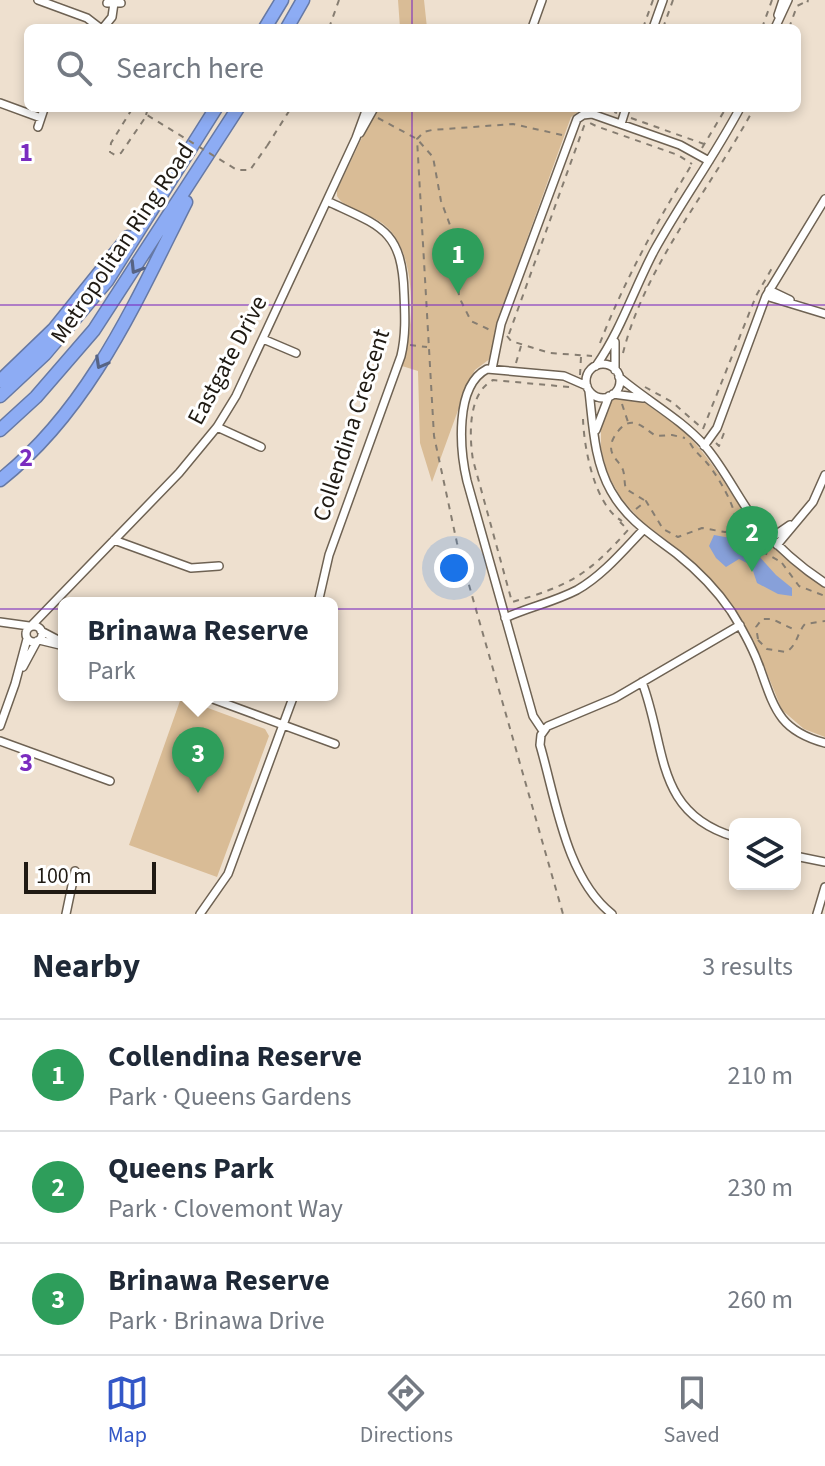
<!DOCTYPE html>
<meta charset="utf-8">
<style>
body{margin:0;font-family:"Source Sans 3",sans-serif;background:#f6f6f7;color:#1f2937}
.controls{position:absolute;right:24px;bottom:24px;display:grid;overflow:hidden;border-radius:12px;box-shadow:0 4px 12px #0003}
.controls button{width:72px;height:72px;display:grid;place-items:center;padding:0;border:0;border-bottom:2px solid #e0e1e3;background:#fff;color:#1f2937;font:40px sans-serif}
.scale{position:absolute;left:24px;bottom:20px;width:132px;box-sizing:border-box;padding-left:8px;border:4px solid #1f1a13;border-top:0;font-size:22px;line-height:28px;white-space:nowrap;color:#1f1a13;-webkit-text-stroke:6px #fff;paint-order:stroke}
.you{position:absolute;left:454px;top:568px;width:28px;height:28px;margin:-20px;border:6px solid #fff;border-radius:50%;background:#1a73e8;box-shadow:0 0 0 12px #1a73e833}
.badge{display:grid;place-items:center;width:52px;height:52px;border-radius:50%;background:#3357c7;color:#fff;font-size:26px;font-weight:700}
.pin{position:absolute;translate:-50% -66px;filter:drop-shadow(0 2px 4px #0008)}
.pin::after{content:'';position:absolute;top:42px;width:28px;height:24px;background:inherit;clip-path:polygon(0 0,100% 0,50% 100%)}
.popup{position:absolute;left:58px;top:597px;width:280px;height:104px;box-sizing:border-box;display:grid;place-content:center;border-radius:12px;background:#fff;filter:drop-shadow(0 2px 6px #0005);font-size:26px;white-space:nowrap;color:#747a83}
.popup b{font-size:30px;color:#1f2937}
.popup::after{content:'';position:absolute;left:50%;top:100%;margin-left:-16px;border:16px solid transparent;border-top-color:#fff}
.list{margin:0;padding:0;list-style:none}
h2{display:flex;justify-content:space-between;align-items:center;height:104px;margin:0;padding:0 32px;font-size:34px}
h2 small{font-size:26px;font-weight:400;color:#747a83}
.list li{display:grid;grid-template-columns:52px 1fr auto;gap:24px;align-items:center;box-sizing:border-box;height:112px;padding:0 32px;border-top:2px solid #e0e1e3}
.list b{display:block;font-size:30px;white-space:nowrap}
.list p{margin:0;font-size:26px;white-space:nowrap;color:#747a83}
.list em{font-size:26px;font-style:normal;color:#747a83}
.icon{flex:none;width:44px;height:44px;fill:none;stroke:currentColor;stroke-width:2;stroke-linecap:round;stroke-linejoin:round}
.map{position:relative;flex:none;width:825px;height:914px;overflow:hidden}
.search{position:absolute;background:#fff;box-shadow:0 4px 12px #0003;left:24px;right:24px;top:24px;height:88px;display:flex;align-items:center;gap:20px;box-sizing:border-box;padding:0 28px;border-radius:12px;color:#747a83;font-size:30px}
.sheet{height:440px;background:#fff}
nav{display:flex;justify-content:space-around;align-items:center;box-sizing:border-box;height:112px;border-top:2px solid #e0e1e3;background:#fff;font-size:22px;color:#747a83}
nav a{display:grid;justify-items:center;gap:4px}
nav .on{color:#3357c7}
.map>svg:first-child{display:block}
.green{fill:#d9bc96}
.water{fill:#87a0d9}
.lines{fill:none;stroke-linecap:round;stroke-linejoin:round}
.street-casing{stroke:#6e6253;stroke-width:10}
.highway-casing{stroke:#6679a5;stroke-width:15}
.path{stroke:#867d71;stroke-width:2;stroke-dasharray:6 6;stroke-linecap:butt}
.street{stroke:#fff;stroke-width:7}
.highway{stroke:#8dacf4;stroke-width:12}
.path-bridge{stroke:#867d71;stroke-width:2;stroke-dasharray:6 6;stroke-linecap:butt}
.oneway{stroke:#566384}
.grid{fill:none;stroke:#7b2cbf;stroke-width:2;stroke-opacity:0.55}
.labels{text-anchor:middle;stroke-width:6;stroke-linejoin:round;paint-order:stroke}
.street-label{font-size:24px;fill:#1f1a13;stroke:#fff}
.grid-label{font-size:26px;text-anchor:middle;font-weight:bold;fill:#7b2cbf;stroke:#fff;stroke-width:6;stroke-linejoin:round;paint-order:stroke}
</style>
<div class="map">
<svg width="825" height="914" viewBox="0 0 825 914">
<rect width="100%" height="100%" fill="#eee0cf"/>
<path class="green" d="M398,0H424L427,28H400Z
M376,108H592L582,109L571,117L496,325L491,358L475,370L469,380L432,482L420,443L418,371L402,366C415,327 419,245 379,221C366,213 345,210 337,196V190Z
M615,397C623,398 632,398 640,401C647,403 654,410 661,414C710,446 727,494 763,537C781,557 802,573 825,588V737L804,729L782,710L753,639L723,593L685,554L641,521L621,498L607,473L601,448V425L612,399Z
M181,698L265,729L269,736L217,877L129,845Z"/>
<path class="water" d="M714,535L736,539L747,555H758L776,575L792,588V596L778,594L757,583L751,565L739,559L726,567L716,558L709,546Z"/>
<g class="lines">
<defs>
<path id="street" d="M38,0L87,18L100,28
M107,3H121
M778,15L783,0
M103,28L112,17L114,3
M532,28L542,0
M653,28L663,0
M775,28L788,0
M0,103L41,118
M621,124L626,108
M38,127L44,109
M360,133L374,108
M769,290L790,300
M766,296L825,314
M263,339L296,353
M615,342V370
M586 381a17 17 0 1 1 34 0a17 17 0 1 1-34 0Z
M596,366C621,330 634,289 654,251C681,202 714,157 740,108
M492,369L501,324L577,119L583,115L592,114L680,145L709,161
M619,377C647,401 680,418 705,446C722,466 734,490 749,512C770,540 796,564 825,583
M589,391C593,425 594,461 611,491C627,520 652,535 677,554C697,570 716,589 731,611C743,630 754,650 761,671C775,711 781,731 825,743
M613,394L643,398
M217,427L261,447
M596,430L609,396
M704,446L717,428L766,296L825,199
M771,538L790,525
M114,540L191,568L219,566
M777,545L813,502L825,475
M318,603L329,555L401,356C406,335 405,315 404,293C402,229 380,226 327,201
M505,618C529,607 554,602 577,590C602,576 623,551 643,530
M0,622L29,626
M26 634a8 8 0 1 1 16 0a8 8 0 1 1-16 0Z
M31,626L179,473L217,427L236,396L356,138L367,108
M41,631L64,643
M39,640L64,646
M23,667L37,641
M642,682C667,748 654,813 735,837
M202,695L335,744
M0,726L15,684L27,639
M548,726L615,698L740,625
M546,728L541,735L540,745C556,800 566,878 612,914
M543,731L533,716L467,481C460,451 454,386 487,369L564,376L587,386
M0,741L110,781
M795,856L825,862
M66,914L75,871
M200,914L228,874L294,695
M817,914L825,887"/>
<path id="highway" d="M265,28L282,0
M287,28L303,0
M0,381L54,329L128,237
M0,396L45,354L107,281L216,108
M0,430L36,397L94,330L238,108
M0,480C90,409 136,301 186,202"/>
</defs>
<use href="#street" class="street-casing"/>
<use href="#highway" class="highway-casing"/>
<path class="path" d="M329,28L339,0
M643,28L653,0
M663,28L673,0
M762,28L772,0
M789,28L797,6L803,3L807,4L808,0
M603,108L617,113
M132,109L133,108
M146,115L148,108
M378,118L417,139L433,157L441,201L456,241L459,297L471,321L490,330
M631,118L704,144
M562,135L513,124L432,130L424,132L417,139L434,436L457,543L563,914
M267,146L291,108
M702,148L726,108
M509,334L584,126L590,123L596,126L678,155L692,164
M507,336L511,341L550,353L592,356
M600,343C625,279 657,222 692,164
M410,345L427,347
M623,353C645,265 712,187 754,108
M516,363L521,346
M580,375L581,357
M569,387L493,380C468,393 469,435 473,460L512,602C569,586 588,575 628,530L620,522
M645,387L672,402L703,429L756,296L772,268
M622,404L628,422
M583,419C584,449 595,506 622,521
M690,443C695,452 701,456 707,463C718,476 741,514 735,529
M716,443L719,446L724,433
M644,500L626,489C624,483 625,476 623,470C620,462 611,457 611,447C611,441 615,435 619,430C633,414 643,428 656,436L672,435L685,438
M636,509L646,501L663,529L678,537L702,528L725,532L734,530L756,548L781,562
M782,563L799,586L825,596
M758,639L756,627L762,619H772L797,631
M758,640L767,649L786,652C797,646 797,633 805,624L825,621"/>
<use href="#street" class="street"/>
<use href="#highway" class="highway"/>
<path class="path-bridge" d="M132,109L111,143L110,152L115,155L121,153L147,115L237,170H250L267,146"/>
</g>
<defs><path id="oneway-chevron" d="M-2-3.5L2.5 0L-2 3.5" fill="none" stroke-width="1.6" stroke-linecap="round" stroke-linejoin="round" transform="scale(2)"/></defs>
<g class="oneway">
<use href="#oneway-chevron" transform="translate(136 268) rotate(122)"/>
<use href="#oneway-chevron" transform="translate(101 363) rotate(119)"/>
</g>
<path class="grid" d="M412,0V28M412,108V914M0,305H825M0,609H825"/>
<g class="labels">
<g class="street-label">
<text transform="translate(122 243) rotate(-56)" y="8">Metropolitan Ring Road</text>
<text transform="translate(227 360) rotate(-62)" y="8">Eastgate Drive</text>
<text transform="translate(351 425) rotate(-72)" y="8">Collendina Crescent</text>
</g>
</g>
<g class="grid-label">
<text x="26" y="161">1</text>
<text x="26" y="466">2</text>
<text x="26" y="771">3</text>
</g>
</svg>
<div class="controls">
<button><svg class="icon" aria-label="layers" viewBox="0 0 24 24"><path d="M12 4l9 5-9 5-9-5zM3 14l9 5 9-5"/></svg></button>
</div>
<div class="scale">100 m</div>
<div class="you"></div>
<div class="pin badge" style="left:458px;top:294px;background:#2e9e5b">1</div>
<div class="pin badge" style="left:752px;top:572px;background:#2e9e5b">2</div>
<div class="pin badge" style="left:198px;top:793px;background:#2e9e5b">3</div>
<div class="popup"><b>Brinawa Reserve</b>Park</div>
<div class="search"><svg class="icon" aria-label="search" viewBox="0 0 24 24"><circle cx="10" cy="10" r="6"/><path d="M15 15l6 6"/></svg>Search here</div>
</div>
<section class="sheet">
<h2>Nearby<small>3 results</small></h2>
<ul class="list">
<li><span class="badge" style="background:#2e9e5b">1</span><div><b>Collendina Reserve</b><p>Park · Queens Gardens</p></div><em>210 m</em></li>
<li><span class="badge" style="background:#2e9e5b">2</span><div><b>Queens Park</b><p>Park · Clovemont Way</p></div><em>230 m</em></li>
<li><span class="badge" style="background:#2e9e5b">3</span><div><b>Brinawa Reserve</b><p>Park · Brinawa Drive</p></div><em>260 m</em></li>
</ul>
</section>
<nav>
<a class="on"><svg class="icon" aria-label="map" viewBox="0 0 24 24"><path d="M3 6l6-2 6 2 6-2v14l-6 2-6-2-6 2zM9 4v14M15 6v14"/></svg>Map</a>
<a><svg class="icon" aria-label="directions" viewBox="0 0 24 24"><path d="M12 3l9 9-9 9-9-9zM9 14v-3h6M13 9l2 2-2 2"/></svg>Directions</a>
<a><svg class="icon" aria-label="saved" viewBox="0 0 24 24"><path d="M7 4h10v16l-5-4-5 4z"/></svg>Saved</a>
</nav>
